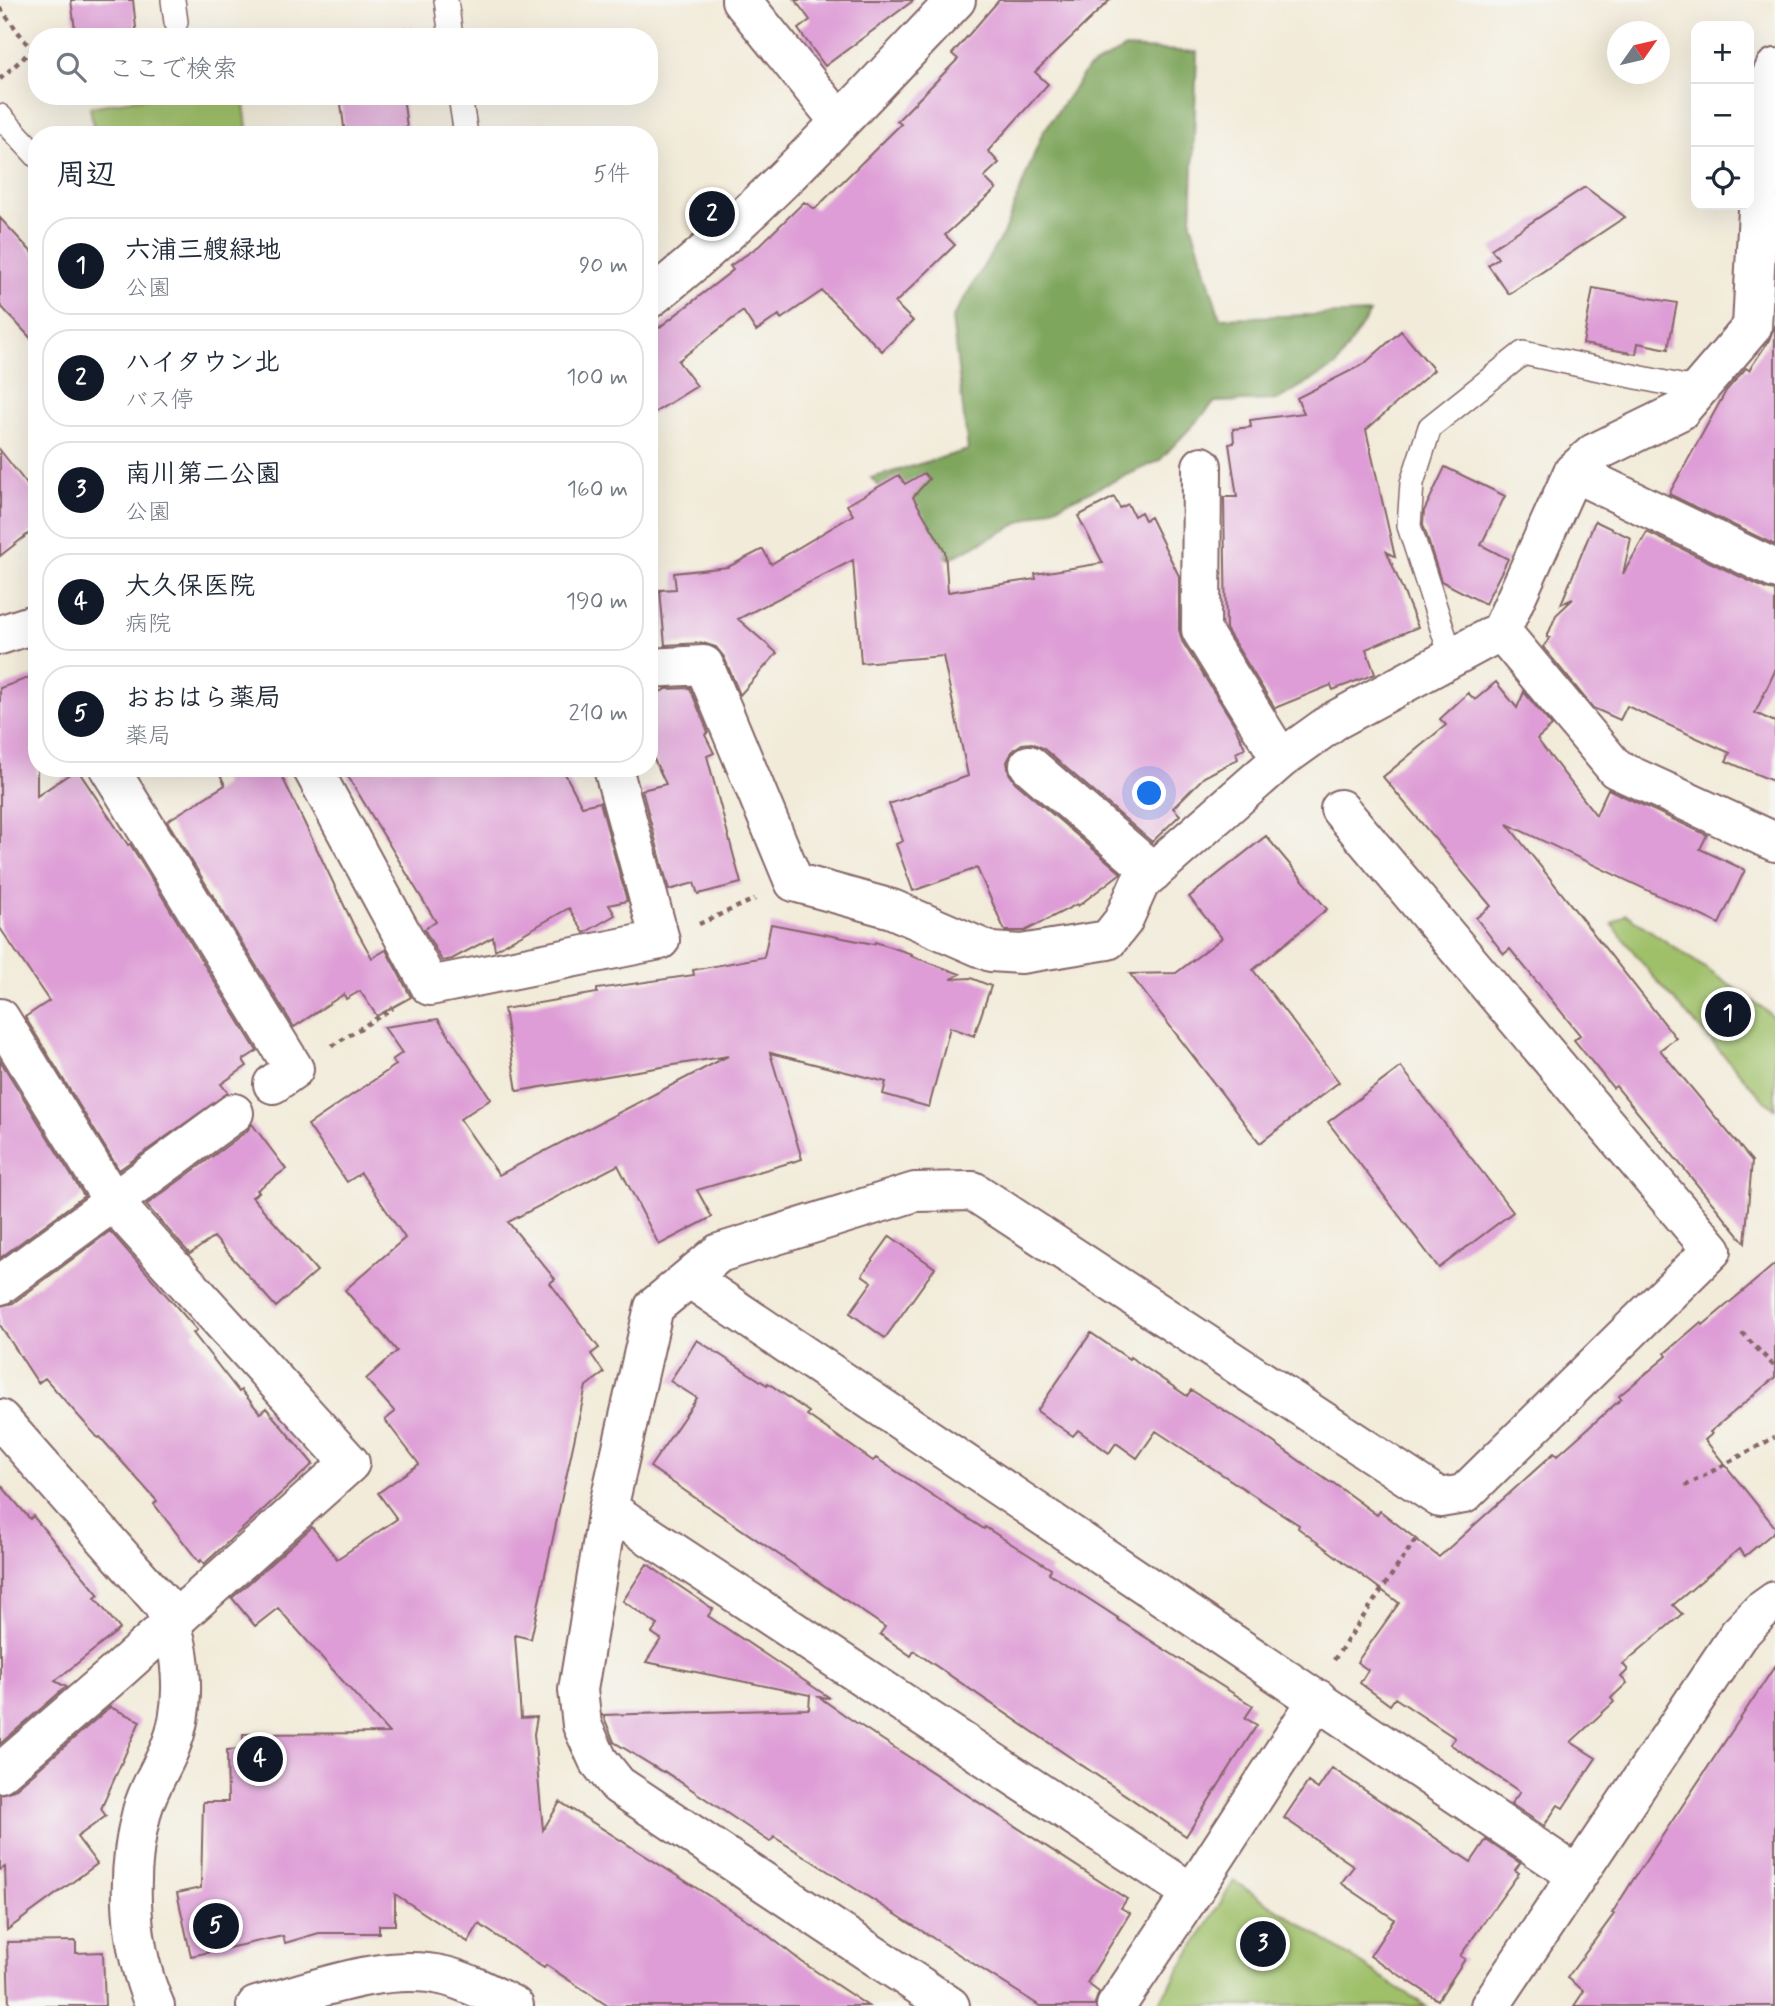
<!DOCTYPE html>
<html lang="ja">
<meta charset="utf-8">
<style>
body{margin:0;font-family:Mynerve,"Klee One",sans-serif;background:#f2f2f3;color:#1f2937}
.controls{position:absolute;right:21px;top:21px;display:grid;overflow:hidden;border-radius:14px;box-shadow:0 7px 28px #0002}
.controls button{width:63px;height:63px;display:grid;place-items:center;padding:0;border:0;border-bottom:2px solid #e0e1e3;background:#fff;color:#1f2937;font:35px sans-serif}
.compass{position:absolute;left:1607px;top:21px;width:63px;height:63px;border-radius:50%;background:#fff;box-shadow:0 7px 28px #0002;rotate:56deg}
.you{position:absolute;left:1150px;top:794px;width:24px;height:24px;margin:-18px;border:5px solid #fff;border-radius:50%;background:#1a73e8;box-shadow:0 0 0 10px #1a73e833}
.badge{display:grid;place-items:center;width:46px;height:46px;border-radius:50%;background:#111827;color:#fff;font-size:23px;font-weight:700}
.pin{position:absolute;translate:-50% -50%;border:4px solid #fff;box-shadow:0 2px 7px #0006}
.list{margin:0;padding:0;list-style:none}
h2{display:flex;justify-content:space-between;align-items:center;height:91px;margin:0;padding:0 28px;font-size:30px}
h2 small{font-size:23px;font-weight:400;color:#747a83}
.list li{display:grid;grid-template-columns:46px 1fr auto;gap:21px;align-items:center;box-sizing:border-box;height:98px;margin:0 14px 14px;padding:0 14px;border:2px solid #e0e1e3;border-radius:28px}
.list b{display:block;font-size:26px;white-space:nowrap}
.list p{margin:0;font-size:23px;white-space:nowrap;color:#747a83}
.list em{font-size:23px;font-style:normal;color:#747a83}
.icon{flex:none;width:38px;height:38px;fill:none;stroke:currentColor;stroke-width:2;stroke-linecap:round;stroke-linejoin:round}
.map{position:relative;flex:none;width:1775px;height:2006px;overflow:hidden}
.search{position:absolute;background:#fff;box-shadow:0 7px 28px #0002;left:28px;top:28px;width:630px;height:77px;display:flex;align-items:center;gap:18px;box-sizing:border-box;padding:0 24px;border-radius:28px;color:#747a83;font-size:26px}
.panel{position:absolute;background:#fff;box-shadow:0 7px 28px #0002;left:28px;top:126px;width:630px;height:651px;border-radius:28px}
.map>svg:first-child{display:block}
.green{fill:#9fc069;stroke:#74704a;stroke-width:2}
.forest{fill:#7fa65d;stroke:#646244;stroke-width:2}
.building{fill:#de9dd6}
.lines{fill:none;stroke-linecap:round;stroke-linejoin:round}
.service-casing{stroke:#856668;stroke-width:26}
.minor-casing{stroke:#856668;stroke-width:42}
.tertiary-casing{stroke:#856668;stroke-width:42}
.path{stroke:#856668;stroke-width:4.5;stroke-dasharray:5 5;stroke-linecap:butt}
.service{stroke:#fff;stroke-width:23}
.minor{stroke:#fff;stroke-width:38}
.tertiary{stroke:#fff;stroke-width:38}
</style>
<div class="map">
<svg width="1775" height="2006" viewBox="0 0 1775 2006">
<rect width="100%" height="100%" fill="#f6f6f2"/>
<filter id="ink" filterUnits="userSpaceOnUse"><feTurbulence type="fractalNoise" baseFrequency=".0143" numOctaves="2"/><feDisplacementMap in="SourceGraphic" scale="14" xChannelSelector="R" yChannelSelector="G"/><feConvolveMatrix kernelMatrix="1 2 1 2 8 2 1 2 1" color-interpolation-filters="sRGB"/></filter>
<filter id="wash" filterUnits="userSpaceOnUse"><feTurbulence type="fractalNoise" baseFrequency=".00686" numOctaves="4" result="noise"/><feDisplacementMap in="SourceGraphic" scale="28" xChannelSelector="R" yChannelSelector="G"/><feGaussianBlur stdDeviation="1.57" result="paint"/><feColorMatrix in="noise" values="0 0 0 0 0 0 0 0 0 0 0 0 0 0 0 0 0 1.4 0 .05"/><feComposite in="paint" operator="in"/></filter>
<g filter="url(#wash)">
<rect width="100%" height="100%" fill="#f2ebd9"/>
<path class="green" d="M155,96H243L248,135H95L90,107Z
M1626,914L1763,1008L1775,1019V1109L1763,1099L1651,974L1612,924Z
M1234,1881L1426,2006H1157Z"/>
<path class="forest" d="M1125,48L1197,52L1191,223L1220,318L1370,313L1336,366L1277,400L1215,402L1159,461L1021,522L949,559L871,478L968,450L952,319L1004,232L1042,134L1087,69Z"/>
<g id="blocks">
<path class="building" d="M71,0H133L137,37H76Z
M795,0H914L825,66L798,29L810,20Z
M999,0H1110L1035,72L1048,84L988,151L999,163L984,177L996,189L945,235L955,245L895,303L913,321L882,351L822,291L781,319L779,315L756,331L743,311L678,361L697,386L649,416V321L656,330L733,270L730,266L759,246L804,202L815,209L901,124L897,121L958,59L952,54Z
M340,96H403L408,135H345Z
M1585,187L1625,217L1509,294L1488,265L1498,258L1491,249Z
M0,218L37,258V345L0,305Z
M1593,288L1677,303L1668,349L1638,343L1636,354L1583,344Z
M1775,325V545L1669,494L1726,391L1746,368L1749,370L1769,340Z
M1401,331L1434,370L1366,430L1395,557L1387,552L1418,627L1366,649L1375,674L1333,690L1331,685L1275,708L1226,629L1224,497H1237L1229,444L1234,443L1233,429L1251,427L1250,420L1304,413L1297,398L1364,364Z
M0,450L37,497V527L0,556Z
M1445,467L1505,496L1481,545L1508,559L1485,604L1441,581L1423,524L1424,511Z
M924,473L929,479L913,497L945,551L948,592L1036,579L1035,574L1103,563L1078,516L1114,497L1120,508L1128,504L1134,516L1141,512L1145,520L1150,517L1179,576V630L1182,641L1234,724L1245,748L1236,753L1238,759L1204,777L1173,808L1180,815L1152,842L1043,748L1032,743L1022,744L1013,750L1007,762L1009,773L1015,782L1121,873L1078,906L1077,904L1025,931H1005L977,868L913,891L896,844L903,841L889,804L968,776L943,656L861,663L853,560L738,619L777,653L740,695L724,657L716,647L703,643L665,645L660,590L676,589L674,573L728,567L763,549L771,564L853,515L847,505L899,475L905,484Z
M1595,521L1631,538L1623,574L1647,532L1766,589L1775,591V671L1755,713L1775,722V782L1726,761L1730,753L1627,706L1620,720L1593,708L1543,647L1550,638L1547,637L1556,615L1573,599L1561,604Z
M37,675V796L77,769L128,845L130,844L257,1051L243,1060L247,1066L221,1084L228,1093L119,1170L25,1017L49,1001L0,928V688Z
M1496,682L1517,708L1524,692L1552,726L1537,739L1596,815L1608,789L1707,835L1700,849L1745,870L1719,924L1507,824L1676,1038L1660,1050L1752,1161L1745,1243L1616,1086L1613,1088L1574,1040L1580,1035L1510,949L1504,954L1476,918L1491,906L1383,777L1446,725L1440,719L1468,693L1475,700Z
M690,688L708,732L705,735L714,753L707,756L741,883L698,894L694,883L669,890L642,790L666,784L649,749V697L666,689Z
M217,768H278L353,924L372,958L386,950L411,997L377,1016L360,991L346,999L344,994L294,1027L167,821L225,785Z
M343,768H562L582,806L600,802L627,901L609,905L615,915L584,933L569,908L495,950L493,937L452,959L442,961L424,929L436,922Z
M1266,836L1327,909L1253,970L1339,1082L1260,1143L1130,974L1176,973L1222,938L1189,897Z
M771,924L874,944L875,942L912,954L911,956L960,974L951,979L971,978L991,986L974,1036L950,1027L929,1107L883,1094L886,1082L770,1053L802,1159L697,1190L712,1217L659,1245L618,1165L508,1222L555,1279L550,1283L599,1348L591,1354L604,1373L586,1386L531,1639L515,1635L521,1718L537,1717L534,1734L543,1830L560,1802L755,1925L802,1962L868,2006H608L546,1965L544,1968L479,1924L468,1942L395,1894V1925H379V1933H319L285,1943L283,1936L191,1956L177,1893L201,1888L203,1802H228L227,1750L243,1749V1734L389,1733L278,1608L255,1626L232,1598L312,1527L337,1559L397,1519L378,1493L419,1464L385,1420L395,1412L366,1379L397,1351L345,1290L405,1238L361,1173L347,1182L308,1125L396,1065L392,1060L402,1053L384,1027L438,1019L491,1099L460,1119L499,1175L728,1056L517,1091L504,1009L597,993V989L694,975L693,970L764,957Z
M0,1060L84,1196L0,1258Z
M1401,1067L1513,1212L1439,1268L1328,1122Z
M252,1124L286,1169L257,1190L259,1192L252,1197L317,1271L276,1307L214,1237L190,1254L146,1205L247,1131Z
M110,1231L197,1330L193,1333L239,1392L241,1390L260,1413L266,1408L313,1464L204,1564L201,1560L199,1562L154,1504L157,1501L100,1437L98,1438L45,1378L38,1383L0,1325V1306L13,1303Z
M890,1236L935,1268L885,1338L850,1313L872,1282L862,1275Z
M1775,1264V1377L1710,1432L1712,1434L1705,1440L1775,1527V1531L1745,1556L1739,1549L1673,1605L1682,1614L1623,1664L1628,1670L1621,1677L1627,1683L1611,1698L1614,1702L1571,1742L1596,1758L1563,1808L1558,1805L1544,1826L1511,1804L1520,1792L1450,1744L1455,1738L1395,1698L1390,1705L1360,1683L1368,1670L1357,1662L1399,1603L1298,1528L1299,1525L1156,1431L1137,1458L1116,1443L1109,1453L1078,1430L1073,1436L1037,1411L1091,1333L1129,1359L1130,1357L1187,1396L1191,1390L1256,1430L1331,1483L1332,1482L1377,1515L1380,1511L1439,1557L1554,1453L1557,1456L1621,1399L1619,1396L1667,1356L1665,1353L1701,1322L1703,1325Z
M697,1340L767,1385L768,1383L809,1412L807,1415L873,1461L876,1458L984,1529L985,1527L1051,1569L1049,1573L1118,1618L1117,1619L1253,1706L1245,1718L1257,1725L1186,1836L914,1651L911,1656L880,1634L885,1627L650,1467L697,1398L670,1381Z
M0,1484L30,1519L33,1516L99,1595L95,1598L120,1629L55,1681L66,1687L0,1744Z
M647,1564L713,1609L708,1616L830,1698L819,1697L849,1718L1127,1899L1121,1908L1130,1913L1087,1983L1099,1992L1094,2006H1040L774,1837L770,1842L664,1771L663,1772L614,1742L603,1715L809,1709L810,1695L646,1662L661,1639L652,1633L658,1625L623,1601Z
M1775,1666V2006H1574L1584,1991L1567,1978L1614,1914L1612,1913L1633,1880Z
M110,1707L140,1721L101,1809L106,1816L77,1837L97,1864L7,1930L5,1867L0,1870V1794L14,1790Z
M1332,1768L1471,1862L1486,1840L1520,1863L1515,1870L1519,1873L1460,1956L1465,1959L1438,2000L1370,1956L1394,1919L1341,1883L1354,1866L1284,1818L1308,1782L1318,1789Z
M76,1941V1953L103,1952L105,2006H9L7,1942Z"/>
</g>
</g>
<g filter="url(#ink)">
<use href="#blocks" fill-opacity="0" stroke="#856668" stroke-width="2"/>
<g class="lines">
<defs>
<path id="service" d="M173,0L176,22
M446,0L451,37
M460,96L466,135
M0,116L37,156
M1452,659L1409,526L1412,483L1430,427L1523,353L1699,390"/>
<path id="minor" d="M741,0L840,122
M1202,466L1201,630L1281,759
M1573,472L1775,569
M1501,631L1616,769L1775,842
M649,668L704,665L794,882L892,909L991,952L1021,954L1108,940L1123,921L1140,883L1281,759L1334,721L1501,631L1573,472L1594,453L1680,411L1752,327L1764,92L1775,68
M1029,765L1153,872
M109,768L294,1069L273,1084
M312,768L430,986L660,940L613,768
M0,1018L114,1203L350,1463L118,1671L0,1773
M689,1278L1577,1875
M0,1285L234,1113
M608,1509L1192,1893
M256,2006C313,1991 386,1961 445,1976C469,1982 492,1995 514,2006
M950,2006L618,1785L598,1760L582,1725L578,1690L608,1509L654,1307L719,1253L915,1192L973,1191L1440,1498L1464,1494L1712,1250L1340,809
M1116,2006L1192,1893L1318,1699
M1490,2006L1738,1635L1761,1611L1775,1601"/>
<path id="tertiary" d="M649,299C762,210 857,104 956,0
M0,635L37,623
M0,1419L162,1603C183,1644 188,1704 170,1748C161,1770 148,1788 142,1811C125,1874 129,1947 155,2006"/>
</defs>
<use href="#service" class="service-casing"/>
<use href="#minor" class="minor-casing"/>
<use href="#tertiary" class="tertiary-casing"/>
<path class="path" d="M0,8L37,57
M343,37L413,28
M0,79L32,50
M66,96H72
M699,924L755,899
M332,1046L393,1008
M1742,1333L1775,1367
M1685,1486L1775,1437
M1334,1660L1418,1536"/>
<use href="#service" class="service"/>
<use href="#minor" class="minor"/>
<use href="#tertiary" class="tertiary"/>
</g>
</g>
</svg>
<div class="controls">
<button>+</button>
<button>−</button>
<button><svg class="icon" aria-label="locate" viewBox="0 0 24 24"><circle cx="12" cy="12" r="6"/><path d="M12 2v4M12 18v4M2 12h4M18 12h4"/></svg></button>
</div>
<svg class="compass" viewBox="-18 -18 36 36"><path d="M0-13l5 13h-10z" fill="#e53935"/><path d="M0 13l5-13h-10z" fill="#747a83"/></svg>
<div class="you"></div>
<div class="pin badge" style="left:1728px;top:1014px">1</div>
<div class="pin badge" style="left:712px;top:214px">2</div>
<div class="pin badge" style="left:1263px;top:1944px">3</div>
<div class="pin badge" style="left:260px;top:1759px">4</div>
<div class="pin badge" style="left:216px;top:1926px">5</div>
<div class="search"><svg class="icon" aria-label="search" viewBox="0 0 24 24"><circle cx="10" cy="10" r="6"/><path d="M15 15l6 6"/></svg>ここで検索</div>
<section class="panel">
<h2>周辺<small>5件</small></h2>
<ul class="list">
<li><span class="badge">1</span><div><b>六浦三艘緑地</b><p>公園</p></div><em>90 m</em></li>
<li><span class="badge">2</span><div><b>ハイタウン北</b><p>バス停</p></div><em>100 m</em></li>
<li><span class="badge">3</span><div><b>南川第二公園</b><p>公園</p></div><em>160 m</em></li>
<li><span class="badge">4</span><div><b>大久保医院</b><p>病院</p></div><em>190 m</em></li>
<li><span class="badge">5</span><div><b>おおはら薬局</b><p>薬局</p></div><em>210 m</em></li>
</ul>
</section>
</div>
